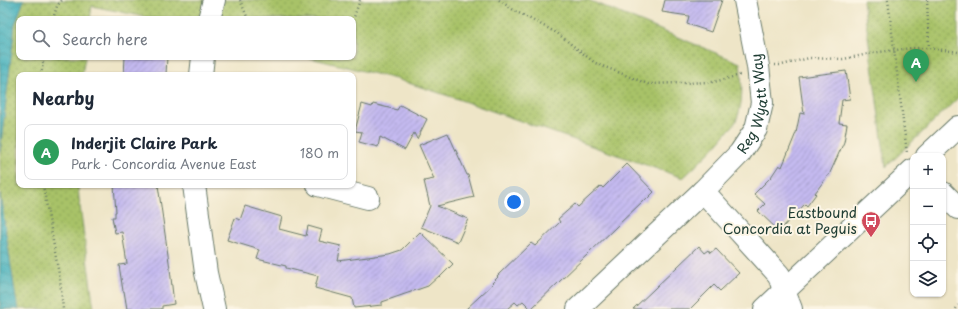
<!DOCTYPE html>
<meta charset="utf-8">
<style>
body{margin:0;font-family:"Playpen Sans",sans-serif;background:#f2f2f3;color:#1f2937}
.controls{position:absolute;right:12px;bottom:12px;display:grid;overflow:hidden;border-radius:8px;box-shadow:0 1px 3px #0004}
.controls button{width:36px;height:36px;display:grid;place-items:center;padding:0;border:0;border-bottom:1px solid #e0e1e3;background:#fff;color:#1f2937;font:20px sans-serif}
.you{position:absolute;left:514px;top:202px;width:14px;height:14px;margin:-10px;border:3px solid #fff;border-radius:50%;background:#1a73e8;box-shadow:0 0 0 6px #1a73e833}
.badge{display:grid;place-items:center;width:26px;height:26px;border-radius:50%;background:#d1495b;color:#fff;font-size:13px;font-weight:700}
.pin{position:absolute;translate:-50% -33px;filter:drop-shadow(0 1px 2px #0008)}
.pin::after{content:'';position:absolute;top:21px;width:14px;height:12px;background:inherit;clip-path:polygon(0 0,100% 0,50% 100%)}
.list{margin:0;padding:0;list-style:none}
h2{display:flex;justify-content:space-between;align-items:center;height:52px;margin:0;padding:0 16px;font-size:17px}
h2 small{font-size:13px;font-weight:400;color:#747a83}
.list li{display:grid;grid-template-columns:26px 1fr auto;gap:12px;align-items:center;box-sizing:border-box;height:56px;margin:0 8px 8px;padding:0 8px;border:1px solid #e0e1e3;border-radius:8px}
.list b{display:block;font-size:15px;white-space:nowrap}
.list p{margin:0;font-size:13px;white-space:nowrap;color:#747a83}
.list em{font-size:13px;font-style:normal;color:#747a83}
.icon{flex:none;width:22px;height:22px;fill:none;stroke:currentColor;stroke-width:2;stroke-linecap:round;stroke-linejoin:round}
.map{position:relative;flex:none;width:958px;height:309px;overflow:hidden}
.search{position:absolute;background:#fff;box-shadow:0 1px 3px #0004;left:16px;top:16px;width:340px;height:44px;display:flex;align-items:center;gap:10px;box-sizing:border-box;padding:0 14px;border-radius:8px;color:#747a83;font-size:15px}
.panel{position:absolute;background:#fff;box-shadow:0 1px 3px #0004;left:16px;top:72px;width:340px;height:116px;border-radius:8px}
.map>svg:first-child{display:block}
.park{fill:url(#park-dots);stroke:#64804e}
.water{fill:url(#water-waves);stroke:#2f7678}
.building{fill:url(#building-hatch)}
.lines{fill:none;stroke-linecap:round;stroke-linejoin:round}
.minor-casing{stroke:#677867;stroke-width:24}
.path{stroke:#677867;stroke-width:2.5;stroke-dasharray:1 3;stroke-linecap:butt}
.minor{stroke:#fff;stroke-width:22}
.labels{text-anchor:middle;stroke-width:4;stroke-linejoin:round;paint-order:stroke}
.street-label{font-size:14px;fill:#1f3d34;stroke:#fcf5e5}
.poi-label{font-size:14px;fill:#1f3d34;stroke:#fcf5e5;text-anchor:end}
</style>
<div class="map">
<svg width="958" height="309" viewBox="0 0 958 309">
<defs>
<pattern id="park-dots" width="8" height="8" patternUnits="userSpaceOnUse"><rect width="8" height="8" fill="#a8c268"/><path d="M2 2h.1M6 6h.1" fill="none" stroke="#889f56" stroke-width="1.8" stroke-linecap="round"/></pattern>
<pattern id="water-waves" width="16" height="10" patternUnits="userSpaceOnUse"><rect width="16" height="10" fill="#3fafbb"/><path d="M0 5q4-4 8 0t8 0" fill="none" stroke="#349099"/></pattern>
<pattern id="building-hatch" width="6" height="6" patternUnits="userSpaceOnUse"><rect width="6" height="6" fill="#c5baf0"/><path d="M-1 1l2-2M0 6l6-6M5 7l2-2" fill="none" stroke="#9f98c3"/></pattern>
</defs>
<rect width="100%" height="100%" fill="#fcf5e5"/>
<filter id="ink" filterUnits="userSpaceOnUse"><feTurbulence type="fractalNoise" baseFrequency=".025" numOctaves="2"/><feDisplacementMap in="SourceGraphic" scale="8" xChannelSelector="R" yChannelSelector="G"/><feConvolveMatrix kernelMatrix="1 2 1 2 8 2 1 2 1" color-interpolation-filters="sRGB"/></filter>
<filter id="wash" filterUnits="userSpaceOnUse"><feTurbulence type="fractalNoise" baseFrequency=".012" numOctaves="4" result="noise"/><feDisplacementMap in="SourceGraphic" scale="16" xChannelSelector="R" yChannelSelector="G"/><feGaussianBlur stdDeviation="0.9" result="paint"/><feColorMatrix in="noise" values="0 0 0 0 0 0 0 0 0 0 0 0 0 0 0 0 0 1.4 0 .05"/><feComposite in="paint" operator="in"/></filter>
<g filter="url(#wash)">
<rect width="100%" height="100%" fill="#eee5c7"/>
<path class="park" d="M0,0H588L740,63C742,83 744,103 736,121C734,125 731,128 728,131C715,148 699,163 683,178L452,97L396,79L306,57H353V19H155L92,6L90,19H19V57H85L82,75H19V185H78L79,199L94,309H0Z
M863,0H958V98L886,167Z"/>
<path class="water" d="M0,0H24L15,24L0,152Z
M0,194L16,299L19,309H0Z"/>
<g id="blocks">
<path class="building" d="M665,0H722L711,32L687,24L689,16L662,12Z
M125,57H167L166,74L154,73V75H124Z
M846,71L850,99L842,100L839,123L847,124L844,142L829,175H828L815,193L816,194L807,206L805,204L779,231L758,211L765,204L754,194L771,177L779,165L782,167L796,133L800,113L804,114L799,77Z
M362,104L372,107L373,104L397,110L400,105L427,119L417,139L414,133L405,150L380,137L378,147L359,142L362,132L355,131Z
M448,133L467,175H468L474,197L437,206L468,219L458,242L421,227L430,206L424,181L434,179L419,145Z
M627,164L654,192L645,201L644,200L531,309L523,301L518,305L515,302L507,309H466L493,284L492,283L498,277L497,276L531,243L535,246L560,222L558,219L575,204L578,207L601,186L603,188Z
M114,185H158L170,269L174,304L162,306V309H127L124,291H123L119,265L127,264L122,232L115,233L112,217H115V212H116Z
M245,206L282,217L279,229L306,236L308,226L322,230L319,241L341,246L338,261L390,254L402,250L420,232L453,264L440,277L439,276L428,286L382,302V305L354,308L352,298L315,288L318,276L286,268V266L257,259L260,250L227,240L235,218L240,220Z
M699,246L705,253L709,250L711,253L716,249L739,273L720,291L714,285L690,309H633Z"/>
</g>
</g>
<g filter="url(#ink)">
<use href="#blocks" fill-opacity="0" stroke="#677867" stroke-width="1"/>
<g class="lines">
<defs>
<g id="minor">
<path d="M209,19L214,0"/>
<path d="M201,75L203,57"/>
<path d="M927,156L958,127"/>
<path d="M194,185L206,273L214,309"/>
<path d="M318,185L368,198"/>
<path d="M703,191L779,275L784,291L791,309"/>
<path d="M943,193L958,208"/>
<path id="s1" d="M578,309L703,191L740,153L756,129L762,103L758,66L745,0"/>
<path d="M765,309L913,170"/>
</g>
</defs>
<use href="#minor" class="minor-casing"/>
<path class="path" d="M240,0L248,19
M499,0L515,11L557,33L595,63L648,84L714,82L740,75
M888,0L907,153
M927,0L929,48
M53,19L57,6L62,0
M353,20L360,0
M775,65H782L809,58L843,59L879,52L912,48H929L958,52
M41,75L44,57
M43,185L60,280L63,309
M956,309L958,305"/>
<use href="#minor" class="minor"/>
</g>
</g>
<defs>
<symbol id="bus-pin" viewBox="-11 -11 22 30"><path d="M0 17L-7.5 6A9.5 9.5 0 1 1 7.5 6Z" fill="#d1495b" stroke="#fcf5e5"/><path d="M-5-6H5V4H4V6H2V4H-2V6H-4V4H-5ZM-3.5-4V0h7V-4ZM-3.5 1.2v1.5H-2V1.2ZM2 1.2v1.5H3.5V1.2Z" fill="#fff"/></symbol>
</defs>
<g fill-rule="evenodd">
<use href="#bus-pin" x="860" y="210" width="22" height="30"/>
</g>
<g class="labels">
<g class="street-label">
<text dy="5" stroke="none"><textPath href="#s1" startOffset="278">Reg Wyatt Way</textPath></text>
</g>
<g class="poi-label">
<text x="857" y="218">Eastbound<tspan x="857" dy="16">Concordia at Peguis</tspan></text>
</g>
</g>
</svg>
<div class="controls">
<button>+</button>
<button>−</button>
<button><svg class="icon" aria-label="locate" viewBox="0 0 24 24"><circle cx="12" cy="12" r="6"/><path d="M12 2v4M12 18v4M2 12h4M18 12h4"/></svg></button>
<button><svg class="icon" aria-label="layers" viewBox="0 0 24 24"><path d="M12 4l9 5-9 5-9-5zM3 14l9 5 9-5"/></svg></button>
</div>
<div class="you"></div>
<div class="pin badge" style="left:916px;top:82px;background:#2e9e5b">A</div>
<div class="search"><svg class="icon" aria-label="search" viewBox="0 0 24 24"><circle cx="10" cy="10" r="6"/><path d="M15 15l6 6"/></svg>Search here</div>
<section class="panel">
<h2>Nearby<small></small></h2>
<ul class="list">
<li><span class="badge" style="background:#2e9e5b">A</span><div><b>Inderjit Claire Park</b><p>Park · Concordia Avenue East</p></div><em>180 m</em></li>
</ul>
</section>
</div>
